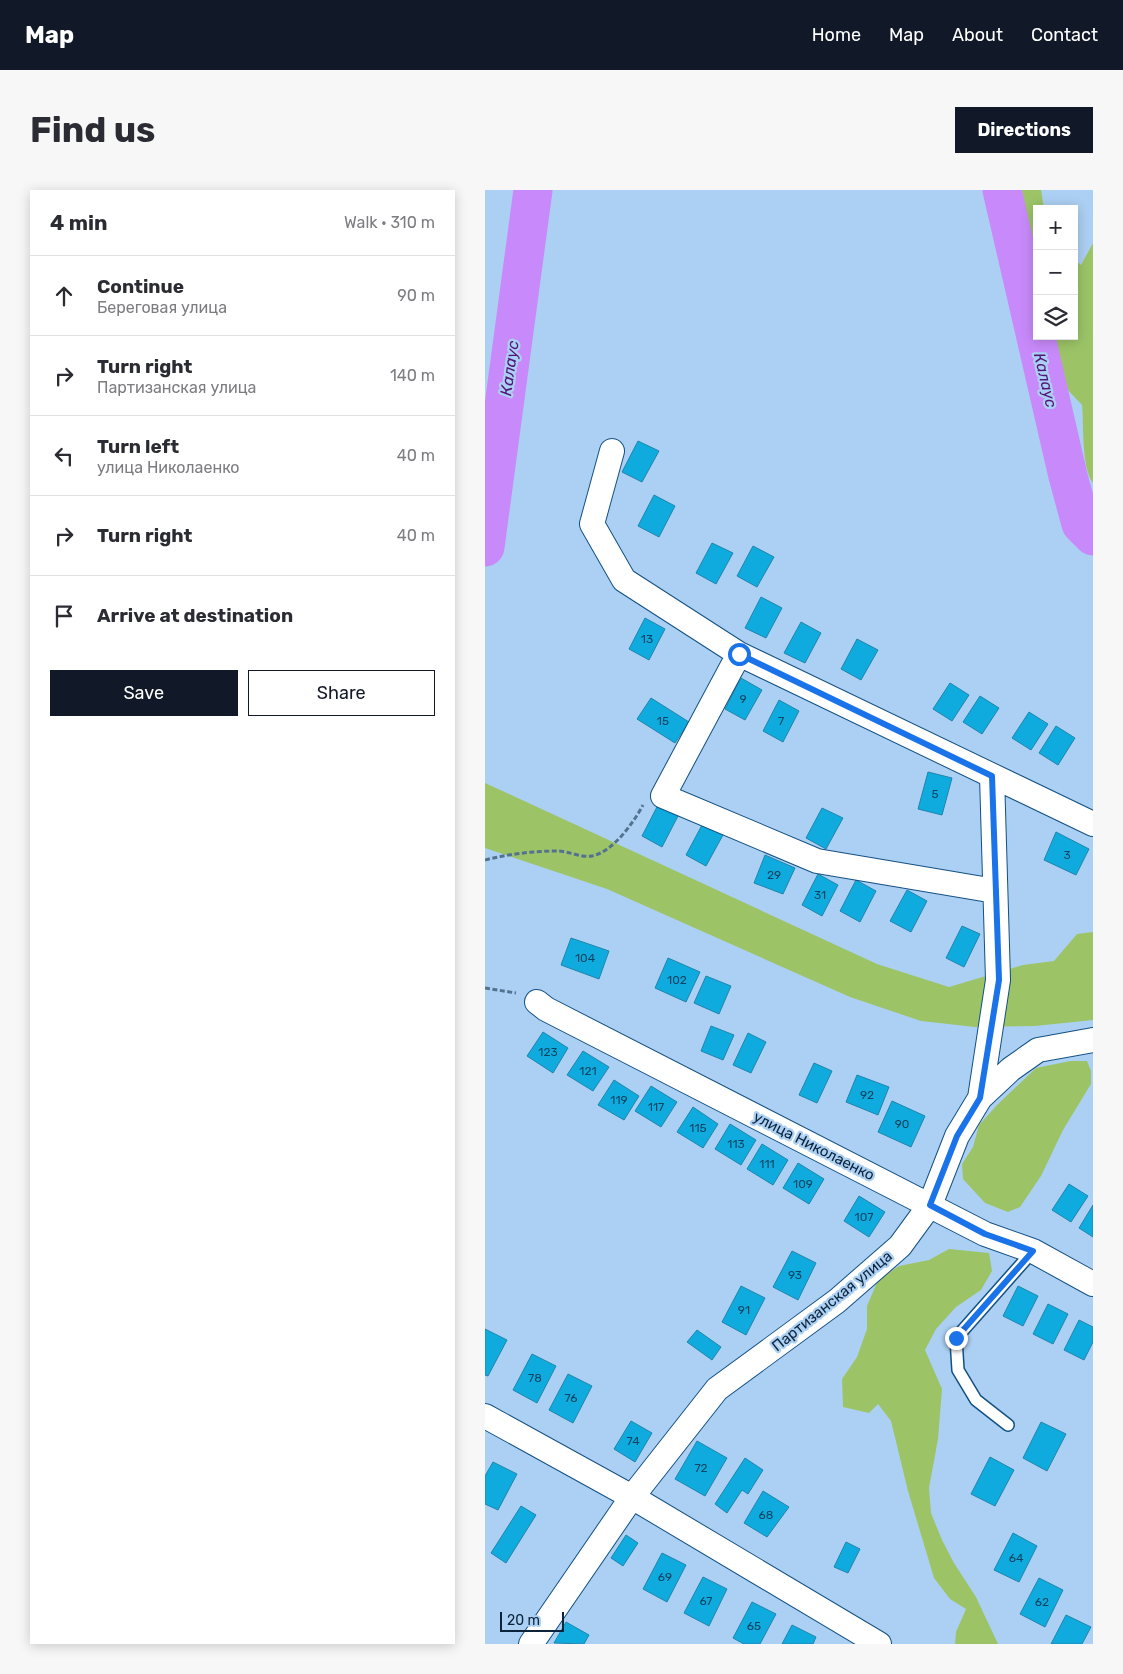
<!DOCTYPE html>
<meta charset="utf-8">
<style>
body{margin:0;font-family:Rubik,sans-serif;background:#f7f7f7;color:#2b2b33}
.controls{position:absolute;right:15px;top:15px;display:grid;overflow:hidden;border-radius:0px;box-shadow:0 2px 12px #0003}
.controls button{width:45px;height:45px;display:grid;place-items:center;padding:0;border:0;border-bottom:1px solid #e1e1e2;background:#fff;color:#2b2b33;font:25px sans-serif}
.scale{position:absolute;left:15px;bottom:12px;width:64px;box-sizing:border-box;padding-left:5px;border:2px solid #0b243b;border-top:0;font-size:14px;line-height:18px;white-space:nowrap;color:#0b243b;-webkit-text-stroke:4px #acd0f3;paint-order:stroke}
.stop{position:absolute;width:15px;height:15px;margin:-11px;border:4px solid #1a73e8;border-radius:50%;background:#fff}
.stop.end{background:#1a73e8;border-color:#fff;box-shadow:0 1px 5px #0008}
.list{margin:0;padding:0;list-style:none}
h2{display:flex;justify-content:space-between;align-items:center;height:65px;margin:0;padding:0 20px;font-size:21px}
h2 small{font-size:16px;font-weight:400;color:#7c7c81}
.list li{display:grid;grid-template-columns:32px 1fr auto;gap:15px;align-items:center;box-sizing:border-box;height:80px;padding:0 20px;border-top:1px solid #e1e1e2}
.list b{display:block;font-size:19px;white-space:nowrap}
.list p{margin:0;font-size:16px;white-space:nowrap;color:#7c7c81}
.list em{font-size:16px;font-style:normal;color:#7c7c81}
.actions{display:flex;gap:10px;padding:15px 20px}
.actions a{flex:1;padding:11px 0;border:1px solid #111827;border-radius:0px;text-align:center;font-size:18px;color:#111827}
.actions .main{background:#111827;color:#fff}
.icon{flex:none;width:28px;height:28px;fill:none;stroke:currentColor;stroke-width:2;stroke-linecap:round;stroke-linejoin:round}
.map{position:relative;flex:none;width:608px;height:1454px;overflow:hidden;border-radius:0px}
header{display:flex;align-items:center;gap:30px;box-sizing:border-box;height:70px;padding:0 25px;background:#111827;color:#fff}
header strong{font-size:24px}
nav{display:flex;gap:28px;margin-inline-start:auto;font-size:18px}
.intro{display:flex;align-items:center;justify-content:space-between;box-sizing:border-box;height:120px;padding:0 30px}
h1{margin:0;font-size:35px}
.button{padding:12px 22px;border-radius:0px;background:#111827;color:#fff;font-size:18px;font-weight:700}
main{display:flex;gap:30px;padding:0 30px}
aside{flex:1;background:#fff;border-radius:0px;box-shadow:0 2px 12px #0003}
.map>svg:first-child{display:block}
.green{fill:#9cc467}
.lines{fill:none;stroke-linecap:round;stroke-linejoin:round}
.river{stroke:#c88afa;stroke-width:39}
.building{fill:#10abde;stroke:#1f85ab}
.service-casing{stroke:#125185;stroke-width:14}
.minor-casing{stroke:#125185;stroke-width:26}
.path{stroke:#54728f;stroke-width:3;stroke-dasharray:5 2.5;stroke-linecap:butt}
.service{stroke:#fff;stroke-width:11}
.minor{stroke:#fff;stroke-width:24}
.route{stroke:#1a73e8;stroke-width:6}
.labels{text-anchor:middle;stroke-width:4.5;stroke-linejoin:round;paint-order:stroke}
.number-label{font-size:12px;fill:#0c4664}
.street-label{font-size:15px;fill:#0b243b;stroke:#acd0f3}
.water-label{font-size:16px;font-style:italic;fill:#521478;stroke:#acd0f3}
</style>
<header>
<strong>Map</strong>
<nav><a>Home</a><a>Map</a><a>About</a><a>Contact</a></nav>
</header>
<div class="intro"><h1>Find us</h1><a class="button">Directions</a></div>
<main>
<aside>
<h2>4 min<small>Walk · 310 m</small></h2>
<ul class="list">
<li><svg class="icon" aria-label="ahead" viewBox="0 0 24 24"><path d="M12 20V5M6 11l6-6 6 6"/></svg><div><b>Continue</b><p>Береговая улица</p></div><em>90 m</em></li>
<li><svg class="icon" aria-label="right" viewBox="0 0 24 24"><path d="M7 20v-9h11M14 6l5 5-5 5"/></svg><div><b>Turn right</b><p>Партизанская улица</p></div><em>140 m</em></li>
<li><svg class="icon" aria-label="left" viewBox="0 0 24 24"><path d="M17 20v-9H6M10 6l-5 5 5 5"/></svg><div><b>Turn left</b><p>улица Николаенко</p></div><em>40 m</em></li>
<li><svg class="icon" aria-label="right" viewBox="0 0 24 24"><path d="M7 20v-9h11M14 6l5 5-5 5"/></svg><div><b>Turn right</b></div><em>40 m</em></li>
<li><svg class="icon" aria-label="arrive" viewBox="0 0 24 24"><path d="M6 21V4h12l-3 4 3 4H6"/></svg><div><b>Arrive at destination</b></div></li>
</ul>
<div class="actions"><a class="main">Save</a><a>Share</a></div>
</aside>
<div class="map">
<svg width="608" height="1454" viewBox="0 0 608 1454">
<rect width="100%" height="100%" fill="#acd0f3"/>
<path class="green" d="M531,0H556L559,19H552V84Z
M608,53V293C596,277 599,235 597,215L580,197L567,146H589V69L596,75Z
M0,593L392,774L464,797L538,775L569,771L592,744L608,742V830L550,836L490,837L436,831L365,807L122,699L0,658Z
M585,871H602L606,881V894L578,940L556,986L535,1017L523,1022L500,1013L478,989L477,974L488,957L494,935L513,914L551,878Z
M464,1059L504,1063L507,1081L496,1100L471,1117L451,1139L440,1160L457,1199L453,1249L444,1298L446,1323L457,1350L469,1373L491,1407L513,1454H470L471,1442L481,1419L465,1409L449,1388L423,1301L406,1231L393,1214L384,1223L358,1217L357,1189L372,1167L382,1139V1116L393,1090L414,1076L444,1070Z"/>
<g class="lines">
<path class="river" d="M517,0L583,286L596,334L608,346
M0,357L48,0"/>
</g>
<path class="building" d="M153,251L174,261L157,292L137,282Z
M169,305L190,316L174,347L153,336Z
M227,353L248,363L231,394L211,383Z
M268,356L289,367L272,397L252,386Z
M276,407L297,418L281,448L260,438Z
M160,428L180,439L164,470L144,459Z
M316,432L336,443L320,473L299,463Z
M372,449L393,460L376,490L356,479Z
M256,488L277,500L260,530L240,519Z
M465,493L484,505L467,531L448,519Z
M495,506L514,518L497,544L478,532Z
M166,508L204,532L190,553L152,529Z
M294,510L314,521L298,552L278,541Z
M544,522L563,534L546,560L527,548Z
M571,536L590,548L573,575L554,563Z
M443,582L467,588L457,625L433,619Z
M173,615L193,626L177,657L157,646Z
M337,618L358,628L341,659L321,648Z
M217,635L238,645L221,676L201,665Z
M571,642L604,659L591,685L559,670Z
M280,665L310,678L298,704L269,693Z
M333,684L353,695L337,726L317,715Z
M371,690L391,701L375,732L355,721Z
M422,700L442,711L426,742L405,731Z
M477,736L495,744L479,777L461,768Z
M86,748L124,761L114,789L76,775Z
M183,768L215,782L201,812L170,798Z
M221,786L246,796L234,824L209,813Z
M226,836L249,845L238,870L216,861Z
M58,842L83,858L68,883L42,866Z
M263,843L281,852L266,883L248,875Z
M98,861L124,877L108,901L82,885Z
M329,873L347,881L332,913L314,905Z
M372,885L404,897L393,925L361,912Z
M129,890L154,906L139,930L113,915Z
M166,896L192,912L176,937L150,921Z
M407,911L440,926L426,957L393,942Z
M208,917L233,934L218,958L192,942Z
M245,934L271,950L256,975L230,959Z
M277,954L303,970L288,995L262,979Z
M313,973L339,989L324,1014L298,998Z
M584,994L603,1006L586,1032L567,1020Z
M374,1006L400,1022L384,1047L359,1031Z
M608,1015V1047L594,1038Z
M307,1061L331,1073L313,1110L288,1097Z
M256,1096L280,1108L261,1145L237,1132Z
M533,1096L553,1106L538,1136L518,1126Z
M563,1114L583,1124L568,1154L548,1144Z
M594,1130L608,1137V1152L599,1170L579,1160Z
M0,1139L22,1150L3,1186L0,1185Z
M212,1140L236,1157L227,1170L202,1152Z
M47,1164L71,1176L52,1213L28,1200Z
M83,1184L107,1196L88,1233L64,1220Z
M146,1231L167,1243L150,1272L129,1259Z
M556,1232L581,1244L562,1281L538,1268Z
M212,1251L242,1268L220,1306L190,1289Z
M505,1267L529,1280L510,1316L486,1304Z
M260,1268L278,1280L263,1304L257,1300L242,1323L230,1314Z
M8,1272L32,1284L13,1320L0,1314V1286Z
M278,1301L304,1317L282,1347L259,1333Z
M36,1316L51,1325L21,1373L6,1363Z
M528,1343L552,1356L534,1392L509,1380Z
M141,1345L153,1353L138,1376L126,1368Z
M361,1352L375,1359L363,1383L349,1377Z
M177,1363L201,1375L182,1412L158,1399Z
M218,1387L242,1399L224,1436L199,1423Z
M554,1388L578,1400L560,1437L535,1424Z
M267,1412L291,1424L275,1454H259L248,1448Z
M581,1425L606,1437L597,1454H566Z
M81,1432L104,1445L99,1454L69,1453Z
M307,1435L331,1447L328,1454H297Z"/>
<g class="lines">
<defs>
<path id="service" d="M523,1235L491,1210L473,1180L471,1148L548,1061"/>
<path id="minor" d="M127,261L107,334L139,390L254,464L608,634
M254,464L178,606L332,671L510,701
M52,812L61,819L500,1044L548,1061L608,1094
M495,908L526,879L553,860L608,850
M0,1226L147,1307L394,1454
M46,1454L147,1307L232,1199L352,1111L415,1056L445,1015L472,946L495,908L513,790L507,586"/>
</defs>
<use href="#service" class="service-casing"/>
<use href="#minor" class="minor-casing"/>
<path class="path" d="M0,670C24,664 48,661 73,661C83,661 97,668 107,666C128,662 149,632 158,615
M0,798L31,803"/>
<use href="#service" class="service"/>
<use href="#minor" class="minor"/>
</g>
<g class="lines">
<path class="route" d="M254,464L507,586L514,790L495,908L472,946L445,1015L500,1044L548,1061L471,1148"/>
</g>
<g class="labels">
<g class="number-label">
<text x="162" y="453">13</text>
<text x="258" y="513">9</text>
<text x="178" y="535">15</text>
<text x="296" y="535">7</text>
<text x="450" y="608">5</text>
<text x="582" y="669">3</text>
<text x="289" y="689">29</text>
<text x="335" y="709">31</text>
<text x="100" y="772">104</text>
<text x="192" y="794">102</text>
<text x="63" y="866">123</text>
<text x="103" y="885">121</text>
<text x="382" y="909">92</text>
<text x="134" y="914">119</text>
<text x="171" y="921">117</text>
<text x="417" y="938">90</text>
<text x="213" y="942">115</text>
<text x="251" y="958">113</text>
<text x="282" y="978">111</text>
<text x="318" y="998">109</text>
<text x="379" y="1031">107</text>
<text x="310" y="1089">93</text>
<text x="259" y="1124">91</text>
<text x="50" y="1192">78</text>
<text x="86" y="1212">76</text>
<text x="148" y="1255">74</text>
<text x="216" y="1282">72</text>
<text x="281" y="1329">68</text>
<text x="531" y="1372">64</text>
<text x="180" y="1391">69</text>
<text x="221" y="1415">67</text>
<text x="557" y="1416">62</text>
<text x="269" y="1440">65</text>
</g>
<g class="street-label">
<text transform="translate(329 956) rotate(27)" y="5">улица Николаенко</text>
<text transform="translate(347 1111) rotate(-39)" y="5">Партизанская улица</text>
</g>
<g class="water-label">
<text transform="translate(24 178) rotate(-82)" y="6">Калаус</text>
<text transform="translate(561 190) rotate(77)" y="6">Калаус</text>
</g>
</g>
</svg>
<div class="controls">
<button>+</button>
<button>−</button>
<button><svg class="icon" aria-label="layers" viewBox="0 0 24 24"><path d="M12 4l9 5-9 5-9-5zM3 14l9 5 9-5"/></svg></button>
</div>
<div class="scale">20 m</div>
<div class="stop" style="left:254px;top:464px"></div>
<div class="stop end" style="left:471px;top:1148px"></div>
</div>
</main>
